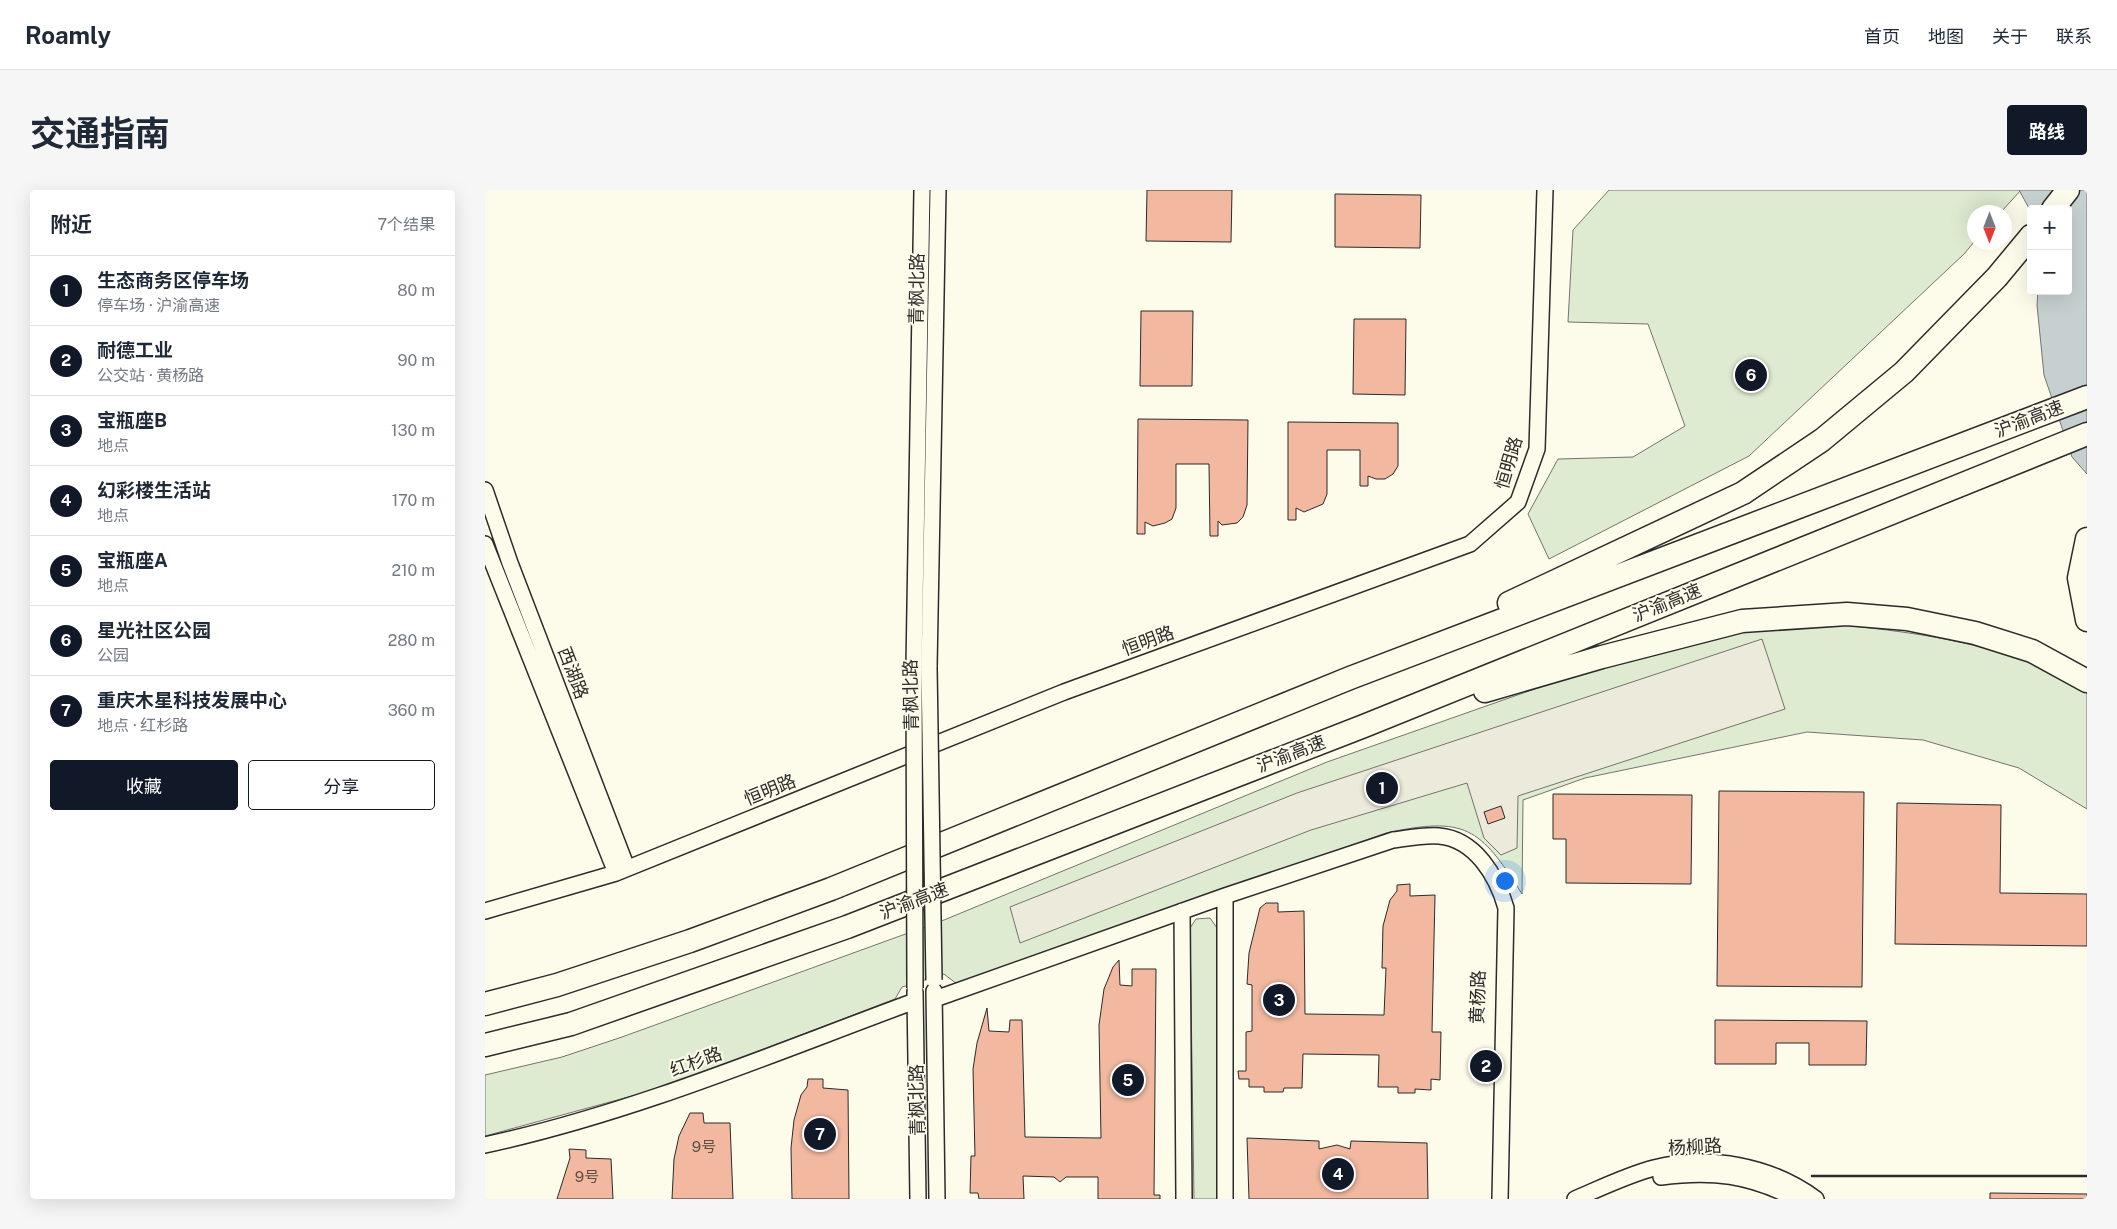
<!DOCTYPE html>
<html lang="zh">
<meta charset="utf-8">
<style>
body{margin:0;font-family:"Public Sans","Noto Sans SC",sans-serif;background:#f6f6f7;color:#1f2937}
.controls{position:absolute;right:15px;top:15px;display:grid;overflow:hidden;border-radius:5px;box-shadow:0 5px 20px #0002}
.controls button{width:45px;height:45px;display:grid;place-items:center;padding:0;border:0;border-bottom:1px solid #e0e1e3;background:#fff;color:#1f2937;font:25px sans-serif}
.compass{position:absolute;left:1482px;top:15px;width:45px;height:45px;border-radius:50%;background:#fff;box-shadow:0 5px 20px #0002;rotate:180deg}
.you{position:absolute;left:1019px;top:690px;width:18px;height:18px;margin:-12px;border:4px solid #fff;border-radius:50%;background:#1a73e8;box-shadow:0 0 0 8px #1a73e833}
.badge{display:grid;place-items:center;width:32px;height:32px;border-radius:50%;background:#111827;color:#fff;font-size:16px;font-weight:700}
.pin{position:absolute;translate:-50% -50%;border:2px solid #fff;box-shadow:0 1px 5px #0006}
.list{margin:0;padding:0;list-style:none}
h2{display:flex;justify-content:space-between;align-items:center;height:65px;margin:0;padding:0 20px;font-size:21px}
h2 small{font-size:16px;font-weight:400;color:#747a83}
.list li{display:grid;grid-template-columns:32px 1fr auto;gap:15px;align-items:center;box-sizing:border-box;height:70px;padding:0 20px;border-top:1px solid #e0e1e3}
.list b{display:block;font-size:19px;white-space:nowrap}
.list p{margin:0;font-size:16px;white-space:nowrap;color:#747a83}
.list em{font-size:16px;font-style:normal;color:#747a83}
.actions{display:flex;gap:10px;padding:15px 20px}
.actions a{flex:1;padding:11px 0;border:1px solid #111827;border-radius:5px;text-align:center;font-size:18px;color:#111827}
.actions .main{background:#111827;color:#fff}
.map{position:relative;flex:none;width:1602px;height:1009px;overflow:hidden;border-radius:5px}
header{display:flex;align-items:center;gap:30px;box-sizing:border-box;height:70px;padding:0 25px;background:#fff;border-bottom:1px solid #e0e1e3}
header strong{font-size:24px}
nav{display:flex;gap:28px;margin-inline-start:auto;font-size:18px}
.intro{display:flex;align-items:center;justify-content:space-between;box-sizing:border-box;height:120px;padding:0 30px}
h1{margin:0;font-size:35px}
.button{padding:12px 22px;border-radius:5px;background:#111827;color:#fff;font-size:18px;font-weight:700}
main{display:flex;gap:30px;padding:0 30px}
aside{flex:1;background:#fff;border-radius:5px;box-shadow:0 5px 20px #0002}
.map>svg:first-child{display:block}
.green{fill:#deebd1;stroke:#74746e}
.parking{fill:#eceadb;stroke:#74746e}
.water{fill:#c7d0d0;stroke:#74746e}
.building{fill:#f2b8a0;stroke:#2b2b2b}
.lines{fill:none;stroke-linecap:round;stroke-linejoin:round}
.minor-casing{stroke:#2b2b2b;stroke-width:18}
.highway-casing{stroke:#2b2b2b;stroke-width:25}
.minor{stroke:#fdfbea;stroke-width:15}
.highway{stroke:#fdfbea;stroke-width:22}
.minor-bridge-casing{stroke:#2b2b2b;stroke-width:18;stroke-linecap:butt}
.minor-bridge{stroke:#fdfbea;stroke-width:15}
.wall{stroke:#2b2b2b;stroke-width:2.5}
.labels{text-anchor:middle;stroke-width:4;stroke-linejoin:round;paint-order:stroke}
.number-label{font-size:15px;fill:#5d4e48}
.street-label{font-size:18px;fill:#2b2b2b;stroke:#fdfbea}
</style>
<header>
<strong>Roamly</strong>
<nav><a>首页</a><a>地图</a><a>关于</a><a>联系</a></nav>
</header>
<div class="intro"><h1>交通指南</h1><a class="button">路线</a></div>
<main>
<aside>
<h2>附近<small>7个结果</small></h2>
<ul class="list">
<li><span class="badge">1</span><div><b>生态商务区停车场</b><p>停车场 · 沪渝高速</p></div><em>80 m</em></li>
<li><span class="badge">2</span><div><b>耐德工业</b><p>公交站 · 黄杨路</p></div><em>90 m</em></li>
<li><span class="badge">3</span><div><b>宝瓶座B</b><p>地点</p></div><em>130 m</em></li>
<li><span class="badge">4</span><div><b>幻彩楼生活站</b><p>地点</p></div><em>170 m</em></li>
<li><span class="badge">5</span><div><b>宝瓶座A</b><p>地点</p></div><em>210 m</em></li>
<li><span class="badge">6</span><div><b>星光社区公园</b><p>公园</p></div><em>280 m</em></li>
<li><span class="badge">7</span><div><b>重庆木星科技发展中心</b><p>地点 · 红杉路</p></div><em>360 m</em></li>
</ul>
<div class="actions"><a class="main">收藏</a><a>分享</a></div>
</aside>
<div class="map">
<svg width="1602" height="1009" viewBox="0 0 1602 1009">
<rect width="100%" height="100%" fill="#fdfbea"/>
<path class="green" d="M1124,0H1536L1516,22H1490L1489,52L1479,64L1264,266L1064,369L1043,324L1073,269L1148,267L1200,236L1163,134L1083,132L1088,40Z
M1359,435C1423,442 1488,450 1548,474C1566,481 1584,493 1602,503V619L1534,578L1438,550L1322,542L1100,588L1038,610L1037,704C995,637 980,626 901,643L472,794L459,784L417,797L410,809L180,897L0,946V885L77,867L137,847L459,730L842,572L1078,489L1137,472L1258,442Z
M725,728L732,738L733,1009H709L705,738L711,729Z"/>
<path class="parking" d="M1277,449L1300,519L1033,606L1032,658L1016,665L999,648L982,593L826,640L535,753L525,717L812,603Z"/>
<path class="water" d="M1534,0H1602V284L1587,267L1559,185L1552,115L1553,101H1583V19H1546V22Z"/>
<path class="building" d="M662,0H747L746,52L661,51Z
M850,4L936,5L935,58L850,57Z
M656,121H708L707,196H655Z
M869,129H921L920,205L868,204Z
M653,229L763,230L762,315L758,327L752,333L737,335L733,331V346H725L724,274H691V318L687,329L680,333L668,336L660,332V344H652Z
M803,232L913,233V276L908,284L900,289H891L883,286V296H875V260H842V304L838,314L819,322L811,318V330H803Z
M1234,601L1379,602L1377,797L1232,796Z
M1068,604L1207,605L1206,694L1081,693V649H1068Z
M1412,613L1516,615L1515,703L1602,704V756L1410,754Z
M1016,616L1020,628L1003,634L999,622Z
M925,694V706L950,705L947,842H956L955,890L946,889V900L930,899V903H913V897H893L894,865L818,864L817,898H799L798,902H779V897H764V889H754L753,881H761V842L767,841V795L762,794L764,763L775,718L781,713H793V722L819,721L820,824L899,825L901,778H897L898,736L905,710L912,701V695Z
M634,770L635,795L647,796V779H671L669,1005H675V1009H613V987H581L575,992L569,987L538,986L539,1009H494L493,1003H485L486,966H490L488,879L492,853L502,818L504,841L524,842L525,830H537L540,947L616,948L614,835L619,799L628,777Z
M1230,830L1382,831L1381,875H1324V853H1291V874H1230Z
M323,889H338V898L363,900L364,1009H307L306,958L309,930L316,905L322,897Z
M205,923H218L219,933H245L248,1009H187L189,969L194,946Z
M762,948L834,951V959L852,955L865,959L866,951L942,953L943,1009H764Z
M84,959L101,960V968L126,969L128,1009H72L85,968Z
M1505,1003L1602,1004V1009H1505Z"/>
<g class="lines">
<defs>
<path id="minor" d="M0,300L25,373L142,678
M0,354L131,683
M429,476L437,0
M444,477L453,0
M740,706V1009
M0,721L131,683L579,502L985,354L1033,312L1052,259L1060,0
M697,721L699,1009
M449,801L452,1009
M430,802L433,1009
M450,809L740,706L908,650C923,648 939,645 954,646C990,649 1012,686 1021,718L1015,1009
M0,955C148,923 289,863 430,811
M1176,987C1227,980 1265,985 1311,1009
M1090,1009C1116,998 1142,985 1169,978C1224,964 1285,975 1331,1009"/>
<path id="highway" d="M1568,19L1583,0
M1602,349L1594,388L1602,430
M1024,413L1258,303L1337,250L1419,182L1512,87L1546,46
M1000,501L1117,467L1257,431L1362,424L1422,429L1490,443L1547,461L1602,491
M0,814L72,795L205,751L346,699L865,488L1602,207
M0,855L86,834L362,737L879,536L1602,244"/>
</defs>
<use href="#minor" class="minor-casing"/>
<use href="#highway" class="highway-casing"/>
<use href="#minor" class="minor"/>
<use href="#highway" class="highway"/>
<defs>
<path id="minor-bridge" d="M429,476L430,798
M444,477L449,790"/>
</defs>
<use href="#minor-bridge" class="minor-bridge-casing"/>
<use href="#minor-bridge" class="minor-bridge"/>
<path class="wall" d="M1327,986H1602"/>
</g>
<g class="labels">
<g class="number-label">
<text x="219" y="962">9号</text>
<text x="102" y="992">9号</text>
</g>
<g class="street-label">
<text transform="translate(432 99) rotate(-89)" y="6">青枫北路</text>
<text transform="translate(1544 229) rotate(-21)" y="6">沪渝高速</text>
<text transform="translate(1024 273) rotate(-74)" y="6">恒明路</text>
<text transform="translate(1182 413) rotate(-22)" y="6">沪渝高速</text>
<text transform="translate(663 451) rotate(-20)" y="6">恒明路</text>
<text transform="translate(88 483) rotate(69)" y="6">西湖路</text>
<text transform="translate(426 505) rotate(-91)" y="6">青枫北路</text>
<text transform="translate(806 564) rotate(-21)" y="6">沪渝高速</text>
<text transform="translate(285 600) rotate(-22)" y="6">恒明路</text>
<text transform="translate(429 711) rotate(-21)" y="6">沪渝高速</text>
<text transform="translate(993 807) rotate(-88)" y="6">黄杨路</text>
<text transform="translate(211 872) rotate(-20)" y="6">红杉路</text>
<text transform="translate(432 910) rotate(-91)" y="6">青枫北路</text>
<text transform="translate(1210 957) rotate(-3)" y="6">杨柳路</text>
</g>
</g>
</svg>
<div class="controls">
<button>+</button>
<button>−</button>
</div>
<svg class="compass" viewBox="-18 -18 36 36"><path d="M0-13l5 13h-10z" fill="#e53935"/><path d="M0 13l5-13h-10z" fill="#747a83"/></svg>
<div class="you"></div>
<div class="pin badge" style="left:897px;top:598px">1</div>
<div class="pin badge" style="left:1001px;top:876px">2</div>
<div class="pin badge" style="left:794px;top:810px">3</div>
<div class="pin badge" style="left:853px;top:984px">4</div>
<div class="pin badge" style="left:643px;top:890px">5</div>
<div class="pin badge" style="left:1266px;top:185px">6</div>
<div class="pin badge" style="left:335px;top:944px">7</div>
</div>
</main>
